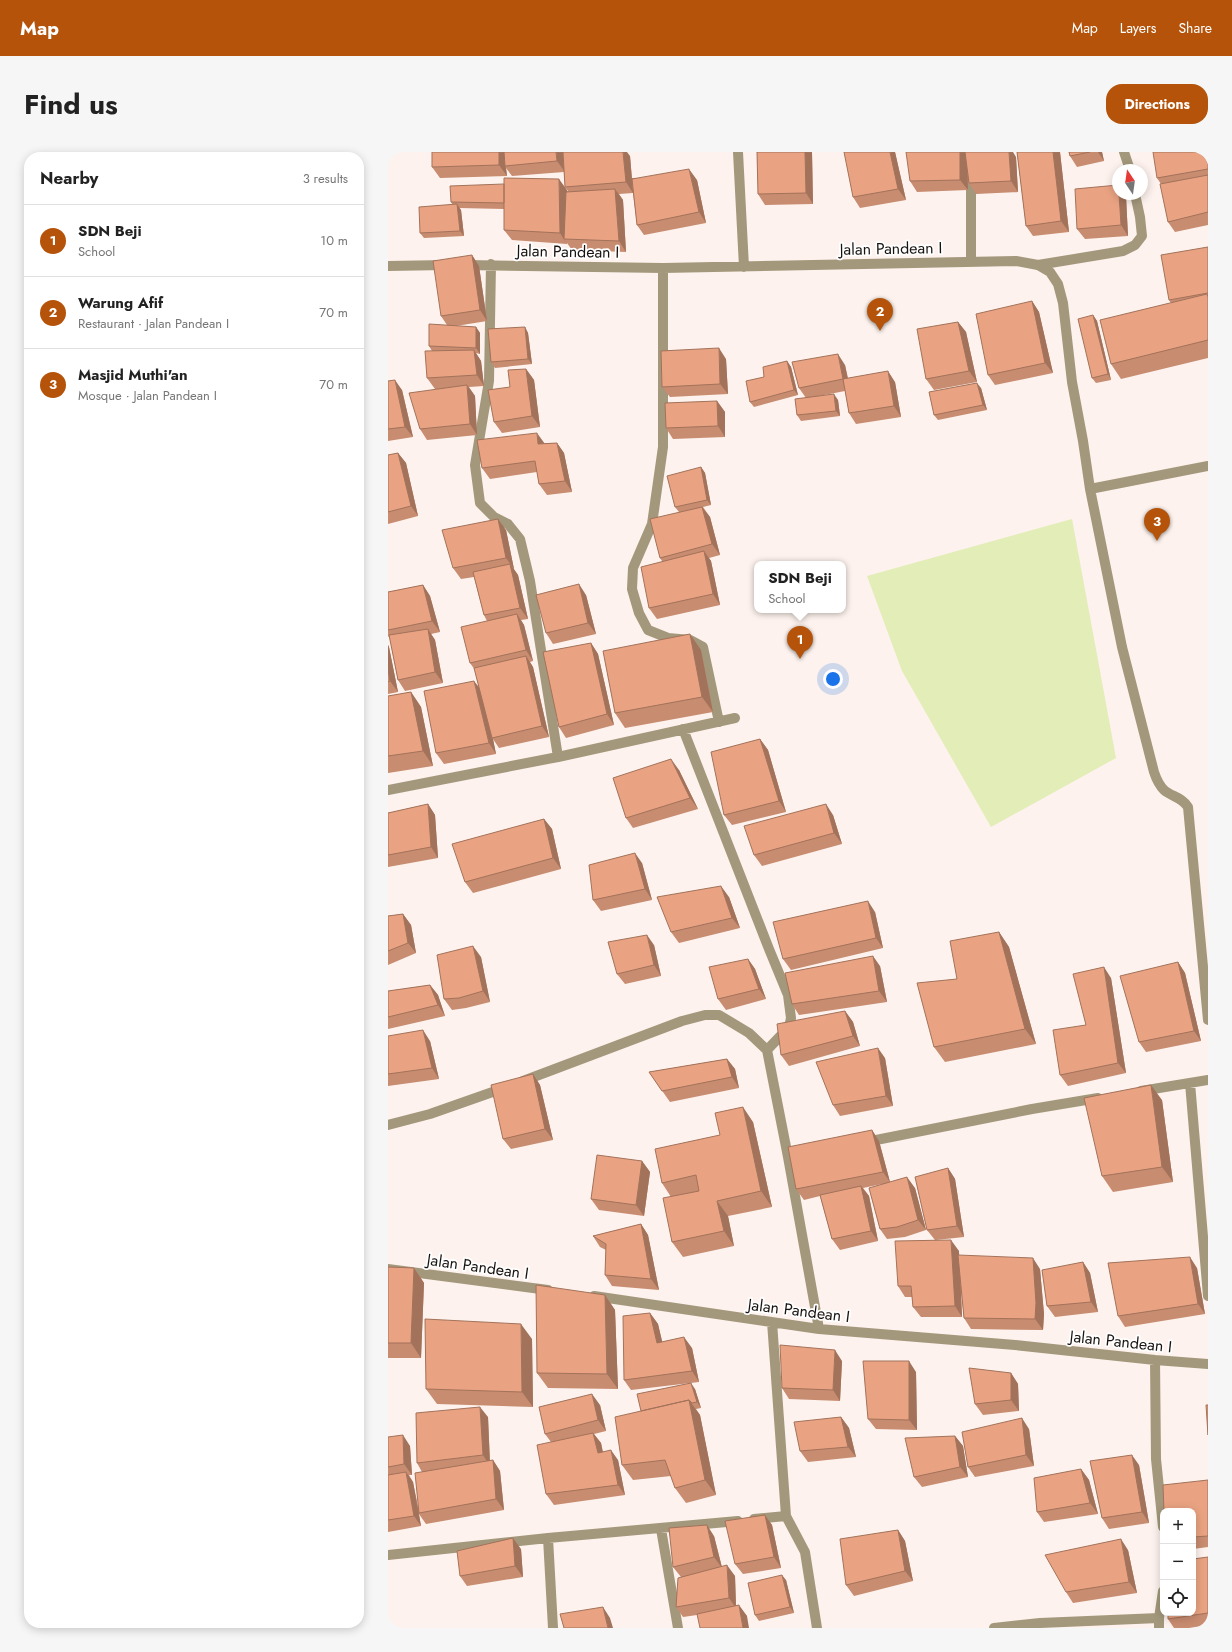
<!DOCTYPE html>
<meta charset="utf-8">
<style>
body{margin:0;font-family:Jost,sans-serif;background:#f6f6f6;color:#222}
.controls{position:absolute;right:12px;bottom:12px;display:grid;overflow:hidden;border-radius:8px;box-shadow:0 2px 10px #0003}
.controls button{width:36px;height:36px;display:grid;place-items:center;padding:0;border:0;border-bottom:1px solid #e0e0e0;background:#fff;color:#222;font:20px sans-serif}
.compass{position:absolute;left:724px;top:12px;width:36px;height:36px;border-radius:50%;background:#fff;box-shadow:0 2px 10px #0003;rotate:347deg}
.you{position:absolute;left:445px;top:527px;width:14px;height:14px;margin:-10px;border:3px solid #fff;border-radius:50%;background:#1a73e8;box-shadow:0 0 0 6px #1a73e833}
.badge{display:grid;place-items:center;width:26px;height:26px;border-radius:50%;background:#b45309;color:#fff;font-size:13px;font-weight:700}
.pin{position:absolute;translate:-50% -33px;filter:drop-shadow(0 1px 2px #0008)}
.pin::after{content:'';position:absolute;top:21px;width:14px;height:12px;background:inherit;clip-path:polygon(0 0,100% 0,50% 100%)}
.popup{position:absolute;left:366px;top:409px;width:92px;height:52px;box-sizing:border-box;display:grid;place-content:center;border-radius:8px;background:#fff;filter:drop-shadow(0 1px 3px #0005);font-size:13px;white-space:nowrap;color:#767676}
.popup b{font-size:15px;color:#222}
.popup::after{content:'';position:absolute;left:50%;top:100%;margin-left:-8px;border:8px solid transparent;border-top-color:#fff}
.list{margin:0;padding:0;list-style:none}
h2{display:flex;justify-content:space-between;align-items:center;height:52px;margin:0;padding:0 16px;font-size:17px}
h2 small{font-size:13px;font-weight:400;color:#767676}
.list li{display:grid;grid-template-columns:26px 1fr auto;gap:12px;align-items:center;box-sizing:border-box;height:72px;padding:0 16px;border-top:1px solid #e0e0e0}
.list b{display:block;font-size:15px;white-space:nowrap}
.list p{margin:0;font-size:13px;white-space:nowrap;color:#767676}
.list em{font-size:13px;font-style:normal;color:#767676}
.icon{flex:none;width:22px;height:22px;fill:none;stroke:currentColor;stroke-width:2;stroke-linecap:round;stroke-linejoin:round}
.map{position:relative;flex:none;width:820px;height:1476px;overflow:hidden;border-radius:16px}
header{display:flex;align-items:center;gap:24px;box-sizing:border-box;height:56px;padding:0 20px;background:#b45309;color:#fff}
header strong{font-size:19px}
nav{display:flex;gap:22px;margin-inline-start:auto;font-size:14px}
.intro{display:flex;align-items:center;justify-content:space-between;box-sizing:border-box;height:96px;padding:0 24px}
h1{margin:0;font-size:28px}
.button{padding:10px 18px;border-radius:16px;background:#b45309;color:#fff;font-size:14px;font-weight:700}
main{display:flex;gap:24px;padding:0 24px}
aside{flex:1;background:#fff;border-radius:16px;box-shadow:0 2px 10px #0003}
.map>svg:first-child{display:block}
.green{fill:#e2edb7}
.lines{fill:none;stroke-linecap:round;stroke-linejoin:round}
.lane{stroke:#a3987b;stroke-width:10}
.street{stroke:#a3987b;stroke-width:10}
.wall{fill:#c88c70}
.shaded-wall{fill:#a3725b}
.building{fill:#e9a382;stroke:#a3725b}
.labels{text-anchor:middle;stroke-width:3.5;stroke-linejoin:round;paint-order:stroke}
.street-label{font-size:16px;fill:#191310;stroke:#fff}
</style>
<header>
<strong>Map</strong>
<nav><a>Map</a><a>Layers</a><a>Share</a></nav>
</header>
<div class="intro"><h1>Find us</h1><a class="button">Directions</a></div>
<main>
<aside>
<h2>Nearby<small>3 results</small></h2>
<ul class="list">
<li><span class="badge">1</span><div><b>SDN Beji</b><p>School</p></div><em>10 m</em></li>
<li><span class="badge">2</span><div><b>Warung Afif</b><p>Restaurant · Jalan Pandean I</p></div><em>70 m</em></li>
<li><span class="badge">3</span><div><b>Masjid Muthi'an</b><p>Mosque · Jalan Pandean I</p></div><em>70 m</em></li>
</ul>
</aside>
<div class="map">
<svg width="820" height="1476" viewBox="0 0 820 1476">
<rect width="100%" height="100%" fill="#fdf2ed"/>
<path class="green" d="M684,367L728,606L603,675L514,519L479,424Z"/>
<g class="lines">
<path class="lane" d="M736,0L742,18
M650,113L735,99L747,93L754,84L752,65L747,42"/>
<path class="street" d="M350,0L356,115
M583,0V109
M103,112L101,229L87,313L92,351L106,365L120,372L132,387L142,429L170,605
M78,113L275,116L628,109L650,113L662,120L670,132L675,151L684,230L695,289L702,337L820,314
M0,114L58,113
M275,116V295L264,372L245,416L244,437L251,461L260,478L280,486L302,488L315,495L331,570
M702,337L734,495L766,620C768,626 771,633 776,638C784,645 794,645 800,655L820,868
M295,577L381,797L400,843L403,866L401,875L379,898L400,1005L431,1177
M0,638L170,605L347,566
M135,929L294,869L317,863H331L361,881L379,898
M802,931L820,1144
M753,939L820,928
M0,973L42,962L116,936
M478,990L644,957L710,946
M0,1117L160,1138
M206,1144L431,1177L627,1193L767,1208L820,1212
M384,1170L398,1364L417,1400L429,1476
M767,1208L768,1307L775,1375
M366,1367L398,1364
M273,1377L290,1476
M160,1386L165,1476
M0,1403L160,1386L350,1369
M771,1466L775,1439
M606,1476L652,1471L771,1466V1476"/>
</g>
<path class="wall" d="M369,0H424L425,52L377,53L370,42Z
M507,0L518,48L472,56L465,45Z
M629,0H672L681,80L645,84L638,74Z
M681,0H714L716,9L689,15L682,4Z
M820,0V73L787,80L780,70L773,32L769,26Z
M242,4L244,26L309,28L318,71L256,83L249,73L245,41L231,42L235,48L238,100L184,98L179,91V92L124,88L116,78V57L71,56L73,58L76,84L36,86L32,81L65,53L63,50L179,38V39H180L177,35L176,20L124,24L118,16L119,24L52,26L44,15Z
M628,5L630,40L588,42L581,31L579,20L580,38L529,40L522,29Z
M730,42H736L738,44L740,84L697,87L689,77Z
M820,95V206L733,227L723,212L783,151L781,148Z
M84,103L91,114L99,169L68,174L88,175L92,181V202L88,201L93,209L96,234L81,235L87,244L89,283L39,288L32,277L54,237H47L39,226L44,199L41,194L59,173L53,164Z
M644,149L651,160L665,221L607,233L600,223Z
M705,163L709,169L723,228L708,231L704,226Z
M570,170L578,180L589,230L546,238L538,227Z
M137,175L140,181L144,212L107,216L103,210Z
M338,207L340,242L282,245L274,235Z
M399,209L403,215L410,243L366,255L362,250L376,225Z
M457,213L460,226L507,230L513,265L468,272L461,261L457,239L431,244L450,248L452,264L413,269L409,263L418,246L411,236Z
M138,217L146,228L152,275L114,281L106,270Z
M0,229L14,238L25,285L0,289Z
M593,236L599,258L550,268L546,263Z
M329,249L337,260V285L285,287L278,276Z
M156,291H169L176,301L184,340L159,343L151,332L149,320L102,327L94,316Z
M10,301L18,311L30,364L0,372V303Z
M313,315L317,321L323,353L315,355L322,365L332,403L321,406L323,409L332,453L269,467L261,456L274,409L272,406L291,360L287,355Z
M118,378L126,417L130,423L140,467L133,468L136,473L145,509L142,510L145,515L161,585L111,596L105,587L108,602L56,612L48,601L91,536L87,518L82,511L99,469L96,463L86,425L73,427L65,416Z
M35,433L42,444L52,480L43,482L47,488L55,531L17,539L10,528L2,486L0,484V440Z
M198,443L208,482L165,492L158,481Z
M203,491L210,502L226,573L178,586L171,575Z
M0,493L1,495L10,540L0,542Z
M313,498L325,560L237,576L227,561Z
M23,540L33,555L45,614L0,621V544Z
M372,587L380,598L398,660L344,673L336,663Z
M291,618L310,657L245,676L238,666Z
M40,652L47,663L50,706L0,715V661Z
M445,663L454,692L374,714L366,703Z
M156,667L164,677L173,717L85,741L77,730Z
M254,711L264,748L213,759L205,748Z
M341,745L352,776L291,791L283,780Z
M487,760L495,796L403,818L395,807Z
M15,762L23,773L28,801L0,813V764Z
M611,780L621,795L648,892L557,910L546,895L569,827Z
M266,793L273,824L237,832L229,822Z
M93,805L102,850L78,856L64,858L56,847Z
M360,807L367,817L378,847L338,858L330,847Z
M790,810L797,821L813,889L758,900L751,890Z
M492,814L499,850L411,863L404,852Z
M723,826L738,921L680,934L672,923L698,873Z
M42,833L50,843L57,864L0,877V839Z
M457,859L465,870L472,894L401,914L393,903Z
M0,884L42,889L51,927L0,934Z
M497,906L505,954L452,964L445,953Z
M339,907L347,917L351,936L282,950L261,920Z
M145,922L152,933L165,988L123,997L115,987Z
M774,948L785,1030L725,1040L714,1024Z
M365,970L384,1055L340,1064L346,1094L295,1105L284,1090L283,1045L274,1031L332,983Z
M484,978L491,989L502,1030L527,1036L538,1078L517,1085L499,1087L492,1077L494,1032L475,1036L481,1044L490,1089L452,1098L444,1087L432,1044L416,1048L408,1037Z
M254,1009L262,1020L256,1064L211,1058L203,1047Z
M560,1016L567,1027L576,1085L548,1088L571,1099V1104L652,1117L656,1162L655,1178L583,1177L576,1166L573,1137L574,1165H533L525,1155L524,1145H517L510,1134L547,1088L539,1078Z
M253,1072L260,1083L271,1138L224,1134L217,1123L218,1098L212,1095L205,1084Z
M695,1110L702,1121L710,1160L667,1165L659,1154Z
M0,1115L26,1116L36,1131L33,1206H0Z
M809,1116L817,1162L737,1175L730,1164Z
M217,1143L227,1158L230,1237L160,1236L149,1221Z
M262,1161L270,1172L274,1190L304,1196L311,1230L243,1238L236,1228Z
M144,1187L145,1255L49,1252L38,1237Z
M454,1209L452,1249L401,1247L394,1236Z
M528,1220L529,1278L488,1277L480,1267Z
M623,1221L630,1232L631,1259L595,1263L587,1252Z
M307,1237L313,1256L308,1257L312,1263L328,1343L298,1351L287,1336L283,1324L245,1328L234,1313L253,1259Z
M212,1253L218,1279L206,1282L213,1291L215,1300L230,1308L237,1343L166,1353L158,1342L163,1290L157,1282Z
M100,1265L102,1309L105,1308L112,1319L116,1358L38,1372L31,1362L33,1374L0,1380V1285L22,1294L24,1323H21L25,1330L31,1359L34,1320L29,1311Z
M453,1265L461,1276L468,1305L420,1310L412,1299Z
M641,1277L646,1314L587,1325L580,1315Z
M567,1284L575,1294L580,1325L534,1335L526,1325Z
M751,1313L761,1371L721,1377L714,1366Z
M693,1317L701,1328L710,1362L656,1370L649,1360Z
M820,1328V1395L805,1397V1359Z
M377,1363L384,1373L393,1416L355,1422L347,1412Z
M510,1378L517,1389L525,1429L466,1444L458,1433Z
M326,1384L334,1415L347,1424L348,1454L359,1464L309,1463L295,1465L288,1455L293,1425L285,1415Z
M133,1397L135,1425L79,1434L72,1424Z
M740,1398L749,1441L685,1451L678,1440Z
M820,1405V1473L801,1476H786L780,1467Z
M398,1428L406,1461L371,1469L367,1463Z"/>
<path class="shaded-wall" d="M111,0H118L117,14L118,16L119,24L111,13Z
M168,0H175L177,20L169,9Z
M235,0H239L242,4L245,41L238,30Z
M417,0H424L425,52L418,41Z
M502,0H507L518,48L510,37Z
M572,0H577L579,3L580,38L572,28Z
M621,0H625L628,5L630,40L623,29Z
M665,0H672L681,80L673,69Z
M710,0H714L716,9Z
M301,17L309,28L318,71L311,60Z
M171,27L179,38V87H176L179,92L172,81Z
M227,37L235,48L238,100L231,89Z
M731,42H736L738,44L740,84L733,73Z
M69,52L73,58L76,84L72,79Z
M84,103L91,114L99,169L92,158Z
M644,149L651,160L665,221L657,211Z
M705,163L709,169L723,228L720,222Z
M570,170L578,180L589,230L581,219Z
M88,175L92,181V202L88,196Z
M137,175L140,181L144,212L140,207Z
M331,196L338,207L340,242L332,232Z
M86,198L93,209L96,234L89,223Z
M450,202L457,213L462,238L455,227Z
M399,209L403,215L410,243L406,238Z
M138,217L146,228L152,275L144,264Z
M500,219L507,230L513,265L506,254Z
M7,228L14,238L25,285L17,275Z
M589,231L593,236L599,258L595,253Z
M79,233L87,244L89,283L82,272Z
M446,242L450,248L452,264L448,259Z
M329,249L337,260V285L330,274Z
M149,281L157,292H150Z
M169,291L176,301L184,340L177,329Z
M10,301L18,311L30,364L23,354Z
M313,315L317,321L323,353L319,348Z
M314,355L322,365L332,403L324,392Z
M110,367L118,378L126,417L118,406Z
M316,399L323,409L332,453L325,442Z
M122,412L130,423L140,467L132,456Z
M191,432L198,443L208,482L200,471Z
M35,433L42,444L52,480L44,469Z
M129,462L136,473L145,509L138,498Z
M40,477L47,488L55,531L47,520Z
M302,482L313,498L325,560L314,545Z
M203,491L210,502L226,573L219,562Z
M0,493L1,495L10,540L2,529L0,517Z
M138,504L145,515L161,585L154,574Z
M86,529L94,539L104,586L105,587L108,602L101,591Z
M23,540L33,555L45,614L35,599Z
M372,587L380,598L398,660L391,649Z
M283,607L291,618L310,657L302,646Z
M40,652L47,663L50,706L43,695Z
M438,652L445,663L454,692L446,681Z
M156,667L164,677L173,717L165,706Z
M247,701L254,711L264,748L257,737Z
M333,734L341,745L352,776L344,766Z
M480,749L487,760L495,796L488,786Z
M15,762L23,773L28,801L20,791Z
M611,780L621,795L648,892L637,877Z
M259,783L266,793L273,824L266,813Z
M85,794L93,805L102,850L95,839Z
M485,804L492,814L499,850L491,839Z
M360,807L367,817L378,847L371,837Z
M790,810L797,821L813,889L806,879Z
M716,815L723,826L738,921L730,911Z
M42,833L50,843L57,864L50,853Z
M457,859L465,870L472,894L465,884Z
M35,878L42,889L51,927L44,916Z
M490,896L497,906L505,954L498,944Z
M339,907L347,917L351,936L344,925Z
M145,922L152,933L165,988L157,977Z
M763,933L774,948L785,1030L774,1015Z
M355,955L365,970L384,1055L373,1039Z
M484,978L491,989L502,1030L495,1020Z
M254,1009L262,1020L256,1064L248,1053Z
M560,1016L567,1027L576,1085L569,1074Z
M519,1025L527,1036L538,1078L530,1068Z
M473,1034L481,1044L490,1089L483,1079Z
M329,1049L340,1064L346,1094L336,1079Z
M253,1072L260,1083L271,1138L263,1127Z
M563,1088L571,1099L574,1165L567,1154Z
M802,1105L809,1116L817,1162L810,1152Z
M645,1106L652,1117L656,1162L655,1178L647,1167Z
M695,1110L702,1121L710,1160L703,1150Z
M26,1116L36,1131L33,1206L23,1191Z
M217,1143L227,1158L230,1237L219,1222Z
M262,1161L270,1172L277,1201L269,1191Z
M133,1172L144,1187L145,1255L134,1240Z
M296,1185L304,1196L311,1230L304,1219Z
M447,1198L454,1209L452,1249L445,1238Z
M521,1209L528,1220L529,1278L521,1268Z
M623,1221L630,1232L631,1259L623,1248Z
M303,1231L307,1237L313,1256L309,1250Z
M204,1242L212,1253L218,1279L210,1268Z
M301,1248L312,1263L328,1343L317,1328Z
M92,1255L100,1265L102,1314L95,1303Z
M453,1265L461,1276L468,1305L460,1295Z
M634,1266L641,1277L646,1314L638,1303Z
M205,1281L213,1291L217,1312L210,1301Z
M15,1283L22,1294L24,1323L16,1312Z
M567,1284L575,1294L580,1325L572,1315Z
M223,1298L230,1308L237,1343L230,1333Z
M744,1303L751,1313L761,1371L754,1360Z
M105,1308L112,1319L116,1358L108,1347Z
M693,1317L701,1328L710,1362L702,1351Z
M18,1320L25,1330L33,1374L26,1364Z
M377,1363L384,1373L393,1416L386,1405Z
M319,1373L326,1384L334,1416L326,1405Z
M510,1378L517,1389L525,1429L517,1419Z
M125,1386L133,1397L135,1425L127,1414Z
M733,1387L740,1398L749,1441L741,1430Z
M339,1413L347,1424L348,1456L341,1446Z
M394,1423L398,1428L406,1461L402,1455Z
M351,1453L359,1464L361,1476H355Z
M215,1455L222,1466L225,1476H220Z"/>
<path class="building" d="M44,0H111V13L44,15Z
M116,0H168L169,9L117,14Z
M175,0H235L238,30L177,35Z
M369,0H417L418,41L370,42Z
M456,0H502L510,37L465,45Z
M518,0H572V28L522,29Z
M577,0H621L623,29L581,31Z
M629,0H665L673,69L638,74Z
M681,0H702L682,4Z
M765,0H820V17L769,26Z
M301,17L311,60L249,73L244,27Z
M820,23V60L780,70L772,32Z
M116,26L171,27L172,81L116,78Z
M116,32V51L63,50L62,34Z
M730,33V42H731L733,73L689,77L687,37Z
M227,37L231,89L176,87L178,40Z
M69,52L72,79L32,81L31,55Z
M820,95V141L781,148L773,103Z
M84,103L92,158L53,164L45,109Z
M819,142L820,145V188L723,212L712,168Z
M644,149L657,211L600,223L588,162Z
M705,163L720,222L704,226L690,167Z
M570,170L581,219L538,227L529,177Z
M41,172L88,175V196L41,194Z
M137,175L140,207L103,210L100,177Z
M331,196L332,232L274,235L273,199Z
M86,198L89,223L39,226L37,199Z
M450,202L455,227L411,236L404,210Z
M399,209L406,238L362,250L358,229L376,225L375,215Z
M138,217L144,264L106,270L100,238L122,235L120,218Z
M500,219L506,254L461,261L455,227Z
M7,228L17,275L0,277V229Z
M589,231L595,253L546,263L541,240Z
M79,233L82,272L32,277L21,241Z
M446,242L448,259L409,263L407,247Z
M329,249L330,274L278,276L277,251Z
M149,281L150,292L169,291L177,329L151,332L147,309L94,316L89,288Z
M10,301L23,354L0,360V303Z
M313,315L319,348L287,355L279,324Z
M314,355L324,392L272,406L262,367Z
M110,367L118,406L65,416L54,378Z
M316,399L325,442L261,456L253,415Z
M122,412L132,456L96,463L85,420Z
M191,432L200,471L158,481L148,443Z
M35,433L44,469L0,478V440Z
M129,462L138,498L82,511L73,475Z
M40,477L47,520L10,528L1,483Z
M302,482L314,545L227,561L215,499Z
M203,491L219,562L171,575L155,500Z
M138,504L154,574L104,586L86,516Z
M0,517L2,529L0,530Z
M86,529L101,591L48,601L36,539Z
M23,540L35,599L0,604V544Z
M372,587L391,649L336,663L323,600Z
M283,607L302,646L238,666L225,626Z
M40,652L43,695L0,703V661Z
M438,652L446,681L366,703L356,674Z
M156,667L165,706L77,730L64,692Z
M247,701L257,737L205,748L201,713Z
M333,734L344,766L283,780L269,745Z
M480,749L488,786L395,807L385,770Z
M15,762L20,791L0,799V764Z
M611,780L637,877L546,895L529,831L569,827L562,789Z
M259,783L266,813L229,822L220,790Z
M85,794L95,839L71,846L56,847L49,803Z
M485,804L491,839L404,852L397,821Z
M360,807L371,837L330,847L321,815Z
M790,810L806,879L751,890L732,824Z
M716,815L730,911L672,923L665,878L698,873L685,822Z
M42,833L50,853L0,865V839Z
M457,859L465,884L393,903L389,872Z
M35,878L44,916L0,922V884Z
M490,896L498,944L445,953L428,910Z
M339,907L344,925L274,939L261,920Z
M145,922L157,977L115,987L103,933Z
M763,933L774,1015L714,1024L696,946Z
M355,955L373,1039L329,1049L336,1079L284,1090L275,1046L311,1039L308,1023L274,1031L267,997L332,983L327,961Z
M484,978L495,1020L408,1037L400,995Z
M209,1003L254,1009L248,1053L203,1047Z
M560,1016L569,1074L539,1078L527,1025Z
M519,1025L530,1068L509,1075L492,1077L481,1036Z
M473,1034L483,1079L444,1087L432,1043Z
M253,1072L263,1127L217,1123L218,1092L205,1084Z
M563,1088L567,1154L525,1155L523,1134H510L507,1089Z
M570,1103L645,1106L648,1151L647,1167L576,1166Z
M802,1105L810,1152L730,1164L720,1111Z
M695,1110L703,1150L659,1154L654,1118Z
M0,1115L26,1116L23,1191H0Z
M148,1133L217,1143L219,1222L149,1221Z
M262,1161L269,1191L296,1185L304,1219L236,1228L235,1164Z
M37,1167L133,1172L134,1240L38,1237Z
M392,1193L447,1198L445,1238L394,1236Z
M475,1209H521V1268L480,1267Z
M581,1216L623,1221V1248L587,1252Z
M303,1231L309,1250L304,1251L301,1248L253,1259L249,1242Z
M204,1242L210,1268L157,1282L151,1255Z
M301,1248L317,1328L287,1336L277,1308L234,1313L227,1265Z
M818,1253H820V1283Z
M92,1255L95,1303L29,1311L28,1261Z
M453,1265L460,1295L412,1299L406,1270Z
M634,1266L638,1303L580,1315L574,1280Z
M205,1281L210,1301L223,1298L230,1333L158,1342L149,1293Z
M15,1283L16,1312L0,1315V1285Z
M567,1284L572,1315L526,1325L517,1286Z
M744,1303L754,1360L714,1366L702,1309Z
M105,1308L108,1347L31,1361L27,1321Z
M693,1317L702,1351L649,1360L646,1326Z
M18,1320L26,1364L0,1368V1323Z
M820,1328V1384L805,1385V1359H776L775,1333Z
M377,1363L386,1405L347,1412L337,1369Z
M319,1373L326,1405L285,1415L281,1376Z
M510,1378L517,1419L458,1433L452,1387Z
M125,1386L127,1414L72,1424L69,1399Z
M733,1387L741,1430L678,1440L657,1403Z
M820,1405V1461L780,1467V1461H805V1407Z
M339,1413L341,1446L288,1455L290,1426Z
M394,1423L402,1455L367,1463L360,1431Z
M351,1453L355,1476H312L309,1462Z
M215,1455L220,1476H176L172,1462Z"/>
<g class="labels">
<g class="street-label">
<text transform="translate(503 96) rotate(-1)" y="6">Jalan Pandean I</text>
<text transform="translate(180 99) rotate(1)" y="6">Jalan Pandean I</text>
<text transform="translate(90 1114) rotate(8)" y="6">Jalan Pandean I</text>
<text transform="translate(411 1158) rotate(7)" y="6">Jalan Pandean I</text>
<text transform="translate(733 1189) rotate(6)" y="6">Jalan Pandean I</text>
</g>
</g>
</svg>
<div class="controls">
<button>+</button>
<button>−</button>
<button><svg class="icon" aria-label="locate" viewBox="0 0 24 24"><circle cx="12" cy="12" r="6"/><path d="M12 2v4M12 18v4M2 12h4M18 12h4"/></svg></button>
</div>
<svg class="compass" viewBox="-18 -18 36 36"><path d="M0-13l5 13h-10z" fill="#e53935"/><path d="M0 13l5-13h-10z" fill="#767676"/></svg>
<div class="you"></div>
<div class="pin badge" style="left:412px;top:507px">1</div>
<div class="popup"><b>SDN Beji</b>School</div>
<div class="pin badge" style="left:492px;top:179px">2</div>
<div class="pin badge" style="left:769px;top:389px">3</div>
</div>
</main>
